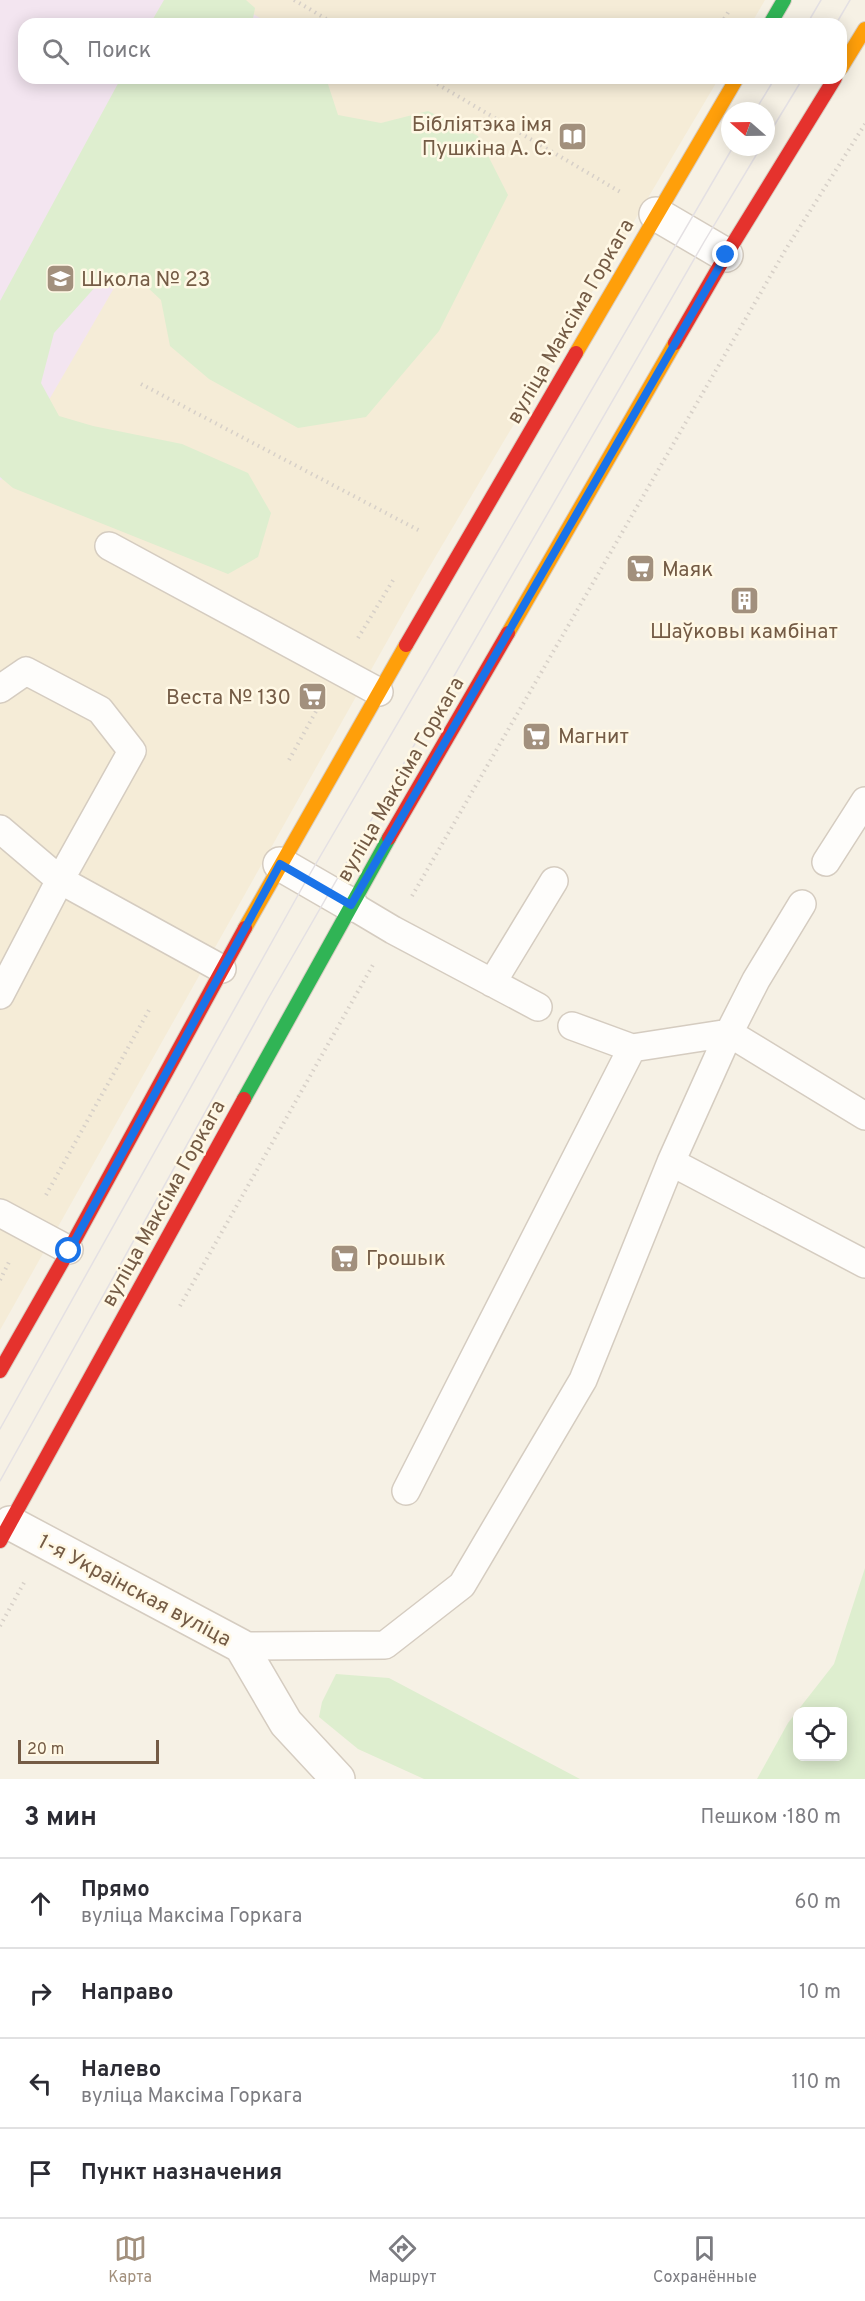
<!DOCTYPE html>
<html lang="ru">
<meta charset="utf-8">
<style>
body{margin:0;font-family:Overpass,sans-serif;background:#f2f2f3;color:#2b2b33}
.controls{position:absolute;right:18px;bottom:18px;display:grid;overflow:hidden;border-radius:12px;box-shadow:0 3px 15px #0003}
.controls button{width:54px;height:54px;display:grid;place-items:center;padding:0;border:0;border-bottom:2px solid #e1e1e2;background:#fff;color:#2b2b33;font:30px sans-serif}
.compass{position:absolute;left:721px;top:102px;width:54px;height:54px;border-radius:50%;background:#fff;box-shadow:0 3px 15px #0003;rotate:290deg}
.scale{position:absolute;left:18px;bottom:15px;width:141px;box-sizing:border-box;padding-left:6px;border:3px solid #745b45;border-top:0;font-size:16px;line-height:21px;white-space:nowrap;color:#745b45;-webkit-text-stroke:4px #fff8e5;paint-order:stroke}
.stop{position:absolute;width:18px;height:18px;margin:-14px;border:4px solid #1a73e8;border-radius:50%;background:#fff}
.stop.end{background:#1a73e8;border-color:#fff;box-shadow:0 2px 6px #0008}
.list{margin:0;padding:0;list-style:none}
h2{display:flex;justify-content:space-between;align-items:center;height:78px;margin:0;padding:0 24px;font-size:26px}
h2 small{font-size:20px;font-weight:400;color:#7c7c81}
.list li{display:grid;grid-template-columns:39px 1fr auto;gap:18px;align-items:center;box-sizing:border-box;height:90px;padding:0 24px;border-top:2px solid #e1e1e2}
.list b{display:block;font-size:22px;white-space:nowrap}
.list p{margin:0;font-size:20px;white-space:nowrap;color:#7c7c81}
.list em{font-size:20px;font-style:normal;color:#7c7c81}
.icon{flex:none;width:33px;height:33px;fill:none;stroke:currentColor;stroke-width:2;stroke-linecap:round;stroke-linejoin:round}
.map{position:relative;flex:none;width:865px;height:1779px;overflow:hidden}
.search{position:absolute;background:#fff;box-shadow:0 3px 15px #0003;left:18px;right:18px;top:18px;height:66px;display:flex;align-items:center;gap:15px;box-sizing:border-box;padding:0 21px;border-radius:18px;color:#7c7c81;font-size:22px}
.sheet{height:438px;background:#fff}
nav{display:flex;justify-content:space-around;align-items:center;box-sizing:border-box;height:84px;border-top:2px solid #e1e1e2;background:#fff;font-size:16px;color:#7c7c81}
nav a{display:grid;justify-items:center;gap:3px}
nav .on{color:#a2907d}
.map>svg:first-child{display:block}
.residential{fill:#f5ecd7}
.education{fill:#f3e5f0}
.green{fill:#deeecf;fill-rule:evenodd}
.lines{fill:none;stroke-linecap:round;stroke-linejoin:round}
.lane-casing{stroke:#d5ccc0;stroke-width:30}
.street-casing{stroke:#d5ccc0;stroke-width:36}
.fast-casing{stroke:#d7cdc2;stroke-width:16}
.slow-casing{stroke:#d7cdc2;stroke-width:16}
.jam-casing{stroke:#d7cdc2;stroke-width:16}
.path{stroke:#d7d0c8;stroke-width:4;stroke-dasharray:1.5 4.5;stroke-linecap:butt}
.lane{stroke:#fefdfb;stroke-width:27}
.street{stroke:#fefdfb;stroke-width:33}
.fast{stroke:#30b455;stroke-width:14}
.slow{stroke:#ff9f0a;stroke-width:14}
.jam{stroke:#e5322d;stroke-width:14}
.tram{stroke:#e4e0e3;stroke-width:1.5}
.route{stroke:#1a73e8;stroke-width:8}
.labels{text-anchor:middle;stroke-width:5;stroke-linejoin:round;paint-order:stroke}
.poi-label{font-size:21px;fill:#745b45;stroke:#fff8e5;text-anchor:start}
.street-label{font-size:21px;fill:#745b45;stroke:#fff8e5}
</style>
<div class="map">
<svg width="865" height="1779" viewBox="0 0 865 1779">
<rect width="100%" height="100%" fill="#f6f1e5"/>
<path class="residential" d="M0,0H765L751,24H24V78H719L421,581L0,1330Z"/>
<path class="education" d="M0,0H229L269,23L24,24V78H236L3,479L0,480Z"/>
<path class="green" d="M164,0H246L255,8L252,24H150Z
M121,78H326L338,115L381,123L428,111L478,136L508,195L439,331L366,417L298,428L209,379L170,346L161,300L132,273L97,285L54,333L41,383L59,416L93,426L182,444L248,473L271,513L258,557L228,574L13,488L0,477V301Z
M865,1568V1779H757L788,1723L834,1664ZM798,1712H842V1756H798Z
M336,1674L389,1678L580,1779H424L358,1749L319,1717L322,1702Z"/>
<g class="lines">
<defs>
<path id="lane" d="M109,546L379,692
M0,689L26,671L100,710L132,751L60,880L0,995
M0,829L60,880L222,969
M826,862L865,801
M802,904L756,980L729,1033L671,1162L865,1264
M351,905L393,930L538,1007
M492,983L554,881
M572,1026L632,1048L729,1033L865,1116
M0,1213L69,1250
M406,1491L632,1048
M241,1646L385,1645L462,1585L583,1380L671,1162"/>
<path id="street" d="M656,214L726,255
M280,864L351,905
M10,1523L241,1646L286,1723L338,1779"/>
<path id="fast" d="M770,24L784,0
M244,1099L389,838"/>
<path id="slow" d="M841,68L865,29
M576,353L737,78
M508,633L675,343
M245,928L406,645"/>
<path id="jam" d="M675,343L726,255L835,78
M406,645L576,353
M389,838L508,633
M0,1371L69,1250L245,928
M0,1541L244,1099"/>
</defs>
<use href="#lane" class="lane-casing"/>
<use href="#street" class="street-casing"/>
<use href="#fast" class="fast-casing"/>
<use href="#slow" class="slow-casing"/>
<use href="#jam" class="jam-casing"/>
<path class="path" d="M294,0L335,24
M721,24L729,11
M427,78L622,193
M141,384L422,532
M358,638L395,577
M289,760L320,704
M412,896L786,249L865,124
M46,1195L149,1010
M0,1280L9,1262
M180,1306L374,963
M0,1626L26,1579"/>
<use href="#lane" class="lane"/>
<use href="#street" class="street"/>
<use href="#fast" class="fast"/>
<use href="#slow" class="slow"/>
<use href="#jam" class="jam"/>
<path class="tram" d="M807,24L821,0
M836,24L850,0
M755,111L775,78
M766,139L803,78
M0,1429L307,879L733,147
M0,1481L268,999L704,242L761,147"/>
</g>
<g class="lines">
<path class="route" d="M69,1251L280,864L351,905L726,255"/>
</g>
<defs>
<symbol id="library-square" viewBox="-11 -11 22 22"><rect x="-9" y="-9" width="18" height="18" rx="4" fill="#a2907d" stroke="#fff8e5"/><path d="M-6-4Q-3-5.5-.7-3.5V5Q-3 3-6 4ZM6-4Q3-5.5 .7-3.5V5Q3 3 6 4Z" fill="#fff"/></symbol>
<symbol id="school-square" viewBox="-11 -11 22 22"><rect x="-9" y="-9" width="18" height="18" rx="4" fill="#a2907d" stroke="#fff8e5"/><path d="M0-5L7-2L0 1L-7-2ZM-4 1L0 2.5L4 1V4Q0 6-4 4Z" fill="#fff"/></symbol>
<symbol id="supermarket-square" viewBox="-11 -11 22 22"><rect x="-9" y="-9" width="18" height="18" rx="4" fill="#a2907d" stroke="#fff8e5"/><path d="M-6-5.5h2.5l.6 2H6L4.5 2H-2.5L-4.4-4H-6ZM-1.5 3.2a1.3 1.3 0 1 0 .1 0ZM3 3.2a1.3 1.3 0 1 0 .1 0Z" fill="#fff"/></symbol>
<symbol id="building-square" viewBox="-11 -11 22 22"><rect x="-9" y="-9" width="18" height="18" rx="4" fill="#a2907d" stroke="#fff8e5"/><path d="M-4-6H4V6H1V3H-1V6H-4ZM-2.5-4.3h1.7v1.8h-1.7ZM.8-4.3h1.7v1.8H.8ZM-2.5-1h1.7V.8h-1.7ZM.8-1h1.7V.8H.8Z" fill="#fff"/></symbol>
</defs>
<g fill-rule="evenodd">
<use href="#library-square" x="556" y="120" width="33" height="33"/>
<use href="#school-square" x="44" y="262" width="33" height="33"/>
<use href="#supermarket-square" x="624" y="552" width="33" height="33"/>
<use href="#building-square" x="728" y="584" width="33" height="33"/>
<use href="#supermarket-square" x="296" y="680" width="33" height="33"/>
<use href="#supermarket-square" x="520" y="720" width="33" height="33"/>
<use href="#supermarket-square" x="328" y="1242" width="33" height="33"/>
</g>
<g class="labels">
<g class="poi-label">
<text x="552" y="131" text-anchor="end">Бібліятэка імя<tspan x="552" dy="24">Пушкіна А. С.</tspan></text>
<text x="81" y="286">Школа № 23</text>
<text x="662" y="576">Маяк</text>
<text x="744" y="638" text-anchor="middle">Шаўковы камбінат</text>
<text x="291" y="704" text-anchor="end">Веста № 130</text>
<text x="558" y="743">Магнит</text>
<text x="366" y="1265">Грошык</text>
</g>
<g class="street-label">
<text transform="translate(570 321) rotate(-60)" y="7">вуліца Максіма Горкага</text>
<text transform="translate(400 779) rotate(-60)" y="7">вуліца Максіма Горкага</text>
<text transform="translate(163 1203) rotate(-61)" y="7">вуліца Максіма Горкага</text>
<text transform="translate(135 1590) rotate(28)" y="7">1-я Украінская вуліца</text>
</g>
</g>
</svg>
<div class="controls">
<button><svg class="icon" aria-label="locate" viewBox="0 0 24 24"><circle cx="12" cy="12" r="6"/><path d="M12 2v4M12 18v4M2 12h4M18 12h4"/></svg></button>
</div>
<svg class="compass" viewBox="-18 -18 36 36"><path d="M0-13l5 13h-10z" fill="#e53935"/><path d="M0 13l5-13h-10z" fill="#7c7c81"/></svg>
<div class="scale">20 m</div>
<div class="stop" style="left:69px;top:1251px"></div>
<div class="stop end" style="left:726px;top:255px"></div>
<div class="search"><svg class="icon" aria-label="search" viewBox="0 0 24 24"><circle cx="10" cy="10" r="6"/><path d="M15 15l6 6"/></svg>Поиск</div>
</div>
<section class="sheet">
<h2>3 мин<small>Пешком · 180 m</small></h2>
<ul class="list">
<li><svg class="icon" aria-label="ahead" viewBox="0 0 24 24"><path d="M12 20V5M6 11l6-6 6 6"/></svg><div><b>Прямо</b><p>вуліца Максіма Горкага</p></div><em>60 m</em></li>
<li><svg class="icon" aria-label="right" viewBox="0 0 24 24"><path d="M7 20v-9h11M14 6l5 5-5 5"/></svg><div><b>Направо</b></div><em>10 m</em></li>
<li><svg class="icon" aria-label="left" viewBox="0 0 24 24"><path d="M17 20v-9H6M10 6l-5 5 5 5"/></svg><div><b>Налево</b><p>вуліца Максіма Горкага</p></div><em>110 m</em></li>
<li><svg class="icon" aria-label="arrive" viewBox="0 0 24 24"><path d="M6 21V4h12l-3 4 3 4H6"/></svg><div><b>Пункт назначения</b></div></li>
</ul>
</section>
<nav>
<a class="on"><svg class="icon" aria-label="map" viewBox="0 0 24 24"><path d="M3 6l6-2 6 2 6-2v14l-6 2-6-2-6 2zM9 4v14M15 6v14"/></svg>Карта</a>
<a><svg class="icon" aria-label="directions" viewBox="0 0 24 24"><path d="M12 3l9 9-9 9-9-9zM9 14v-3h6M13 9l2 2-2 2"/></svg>Маршрут</a>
<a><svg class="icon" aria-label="saved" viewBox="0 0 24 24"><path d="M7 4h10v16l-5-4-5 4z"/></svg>Сохранённые</a>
</nav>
